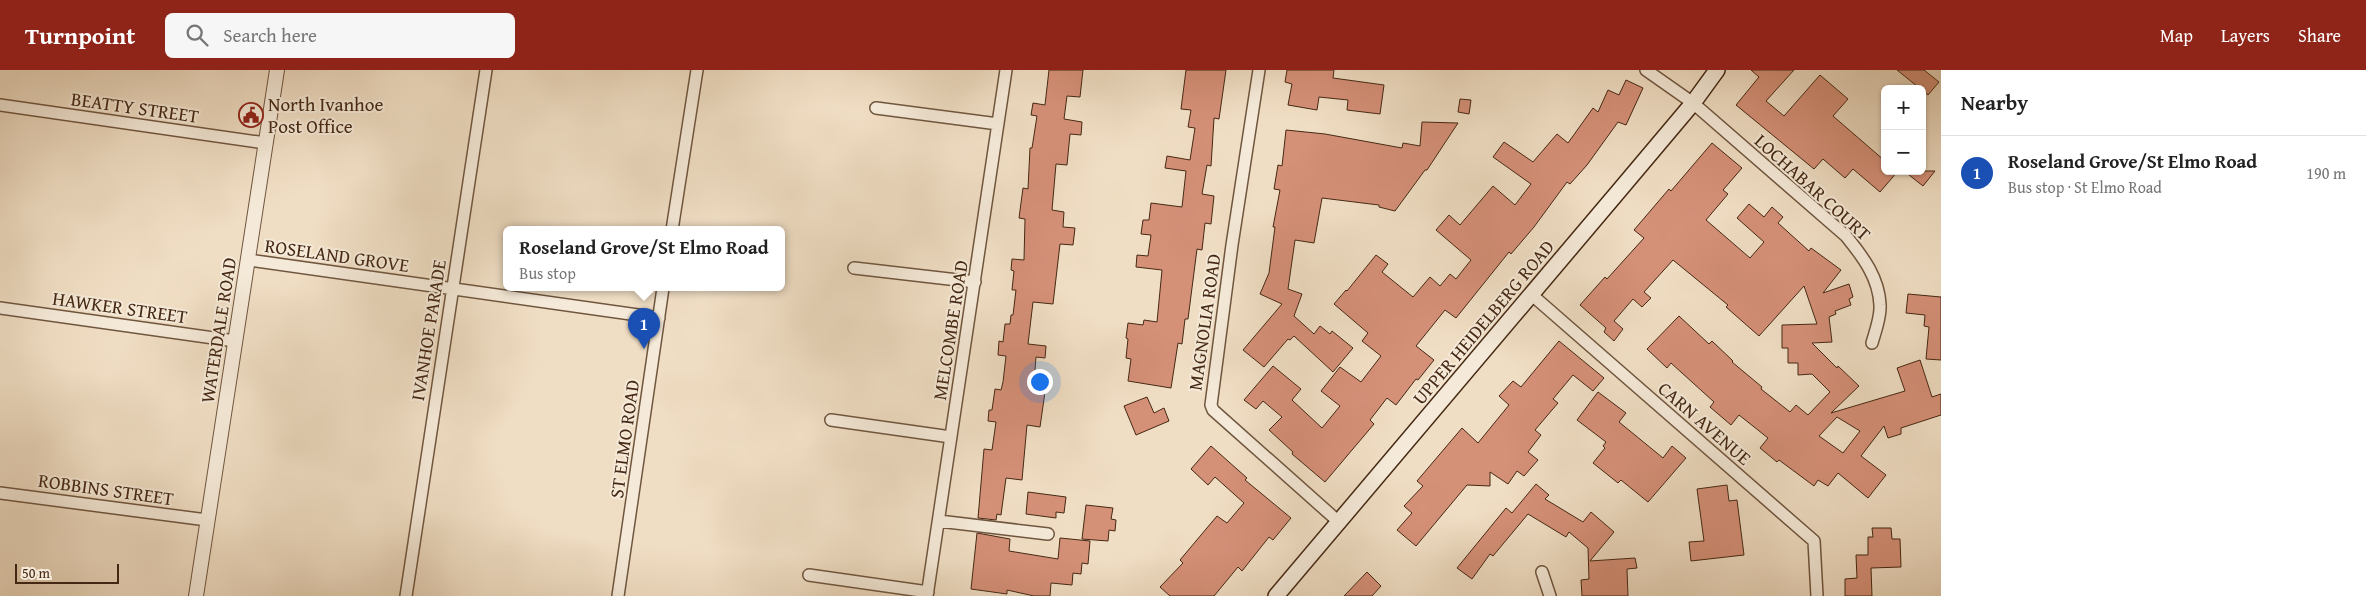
<!DOCTYPE html>
<meta charset="utf-8">
<style>
body{margin:0;font-family:"Gentium Book Plus",serif;background:#f6f6f6;color:#222}
.controls{position:absolute;right:15px;top:15px;display:grid;overflow:hidden;border-radius:8px;box-shadow:0 1px 4px #0004}
.controls button{width:45px;height:45px;display:grid;place-items:center;padding:0;border:0;border-bottom:1px solid #e0e0e0;background:#fff;color:#222;font:25px sans-serif}
.scale{position:absolute;left:15px;bottom:12px;width:104px;box-sizing:border-box;padding-left:5px;border:2px solid #452813;border-top:0;font-size:14px;line-height:18px;white-space:nowrap;color:#452813;-webkit-text-stroke:4px #f5ead9;paint-order:stroke}
.you{position:absolute;left:1039px;top:311px;width:18px;height:18px;margin:-12px;border:4px solid #fff;border-radius:50%;background:#1a73e8;box-shadow:0 0 0 8px #1a73e833}
.badge{display:grid;place-items:center;width:32px;height:32px;border-radius:50%;background:#8f2418;color:#fff;font-size:16px;font-weight:700}
.pin{position:absolute;translate:-50% -41px;filter:drop-shadow(0 1px 2px #0008)}
.pin::after{content:'';position:absolute;top:26px;width:18px;height:15px;background:inherit;clip-path:polygon(0 0,100% 0,50% 100%)}
.popup{position:absolute;left:503px;top:156px;width:282px;height:65px;box-sizing:border-box;display:grid;place-content:center;border-radius:8px;background:#fff;filter:drop-shadow(0 1px 4px #0005);font-size:16px;white-space:nowrap;color:#767676}
.popup b{font-size:19px;color:#222}
.popup::after{content:'';position:absolute;left:50%;top:100%;margin-left:-10px;border:10px solid transparent;border-top-color:#fff}
.list{margin:0;padding:0;list-style:none}
h2{display:flex;justify-content:space-between;align-items:center;height:65px;margin:0;padding:0 20px;font-size:21px}
h2 small{font-size:16px;font-weight:400;color:#767676}
.list li{display:grid;grid-template-columns:32px 1fr auto;gap:15px;align-items:center;box-sizing:border-box;height:75px;padding:0 20px;border-top:1px solid #e0e0e0}
.list b{display:block;font-size:19px;white-space:nowrap}
.list p{margin:0;font-size:16px;white-space:nowrap;color:#767676}
.list em{font-size:16px;font-style:normal;color:#767676}
.icon{flex:none;width:28px;height:28px;fill:none;stroke:currentColor;stroke-width:2;stroke-linecap:round;stroke-linejoin:round}
.map{position:relative;flex:none;width:1941px;height:526px;overflow:hidden}
header{display:flex;align-items:center;gap:30px;box-sizing:border-box;height:70px;padding:0 25px;background:#8f2418;color:#fff}
header strong{font-size:24px}
nav{display:flex;gap:28px;margin-inline-start:auto;font-size:18px}
.search{width:350px;height:45px;background:#f6f6f6;display:flex;align-items:center;gap:12px;box-sizing:border-box;padding:0 18px;border-radius:8px;color:#767676;font-size:19px}
main{display:flex}
aside{flex:1;background:#fff}
.map>svg:first-child{display:block}
.building{fill:#d59078;stroke:#452813;fill-rule:evenodd}
.lines{fill:none;stroke-linecap:round;stroke-linejoin:round}
.minor-casing{stroke:#70563f;stroke-width:14}
.tertiary-casing{stroke:#70563f;stroke-width:16}
.secondary-casing{stroke:#452813;stroke-width:18}
.minor{stroke:#f5ead9;stroke-width:11}
.tertiary{stroke:#f5ead9;stroke-width:14}
.secondary{stroke:#f5ead9;stroke-width:15}
.labels{text-anchor:middle;stroke-width:4;stroke-linejoin:round;paint-order:stroke}
.poi-label{font-size:19px;fill:#452813;stroke:#f5ead9;text-anchor:start}
.street-label{font-size:19px;fill:#452813;stroke:#f5ead9}
</style>
<header>
<strong>Turnpoint</strong>
<div class="search"><svg class="icon" aria-label="search" viewBox="0 0 24 24"><circle cx="10" cy="10" r="6"/><path d="M15 15l6 6"/></svg>Search here</div>
<nav><a>Map</a><a>Layers</a><a>Share</a></nav>
</header>
<main>
<div class="map">
<svg width="1941" height="526" viewBox="0 0 1941 526">
<rect width="100%" height="100%" fill="#f0dec4"/>
<filter id="stains"><feTurbulence type="fractalNoise" baseFrequency=".004" numOctaves="4"/><feColorMatrix values="0 0 0 0 .2 0 0 0 0 .09 0 0 0 0 .02 0 0 0 .5 -.17"/></filter>
<radialGradient id="worn" r=".72"><stop offset=".6" stop-color="#630" stop-opacity="0"/><stop offset="1" stop-color="#630" stop-opacity=".3"/></radialGradient>
<path class="building" d="M1049,0H1083L1080,27L1067,26L1064,49L1082,52L1081,65L1070,64L1067,95L1056,94L1052,140L1064,142L1063,157L1075,158L1073,175L1060,174L1053,234L1033,232L1028,274L1046,276L1045,288L1036,287L1034,313L1046,315L1040,357L1027,355L1022,410L1006,408L1001,445L997,444L996,450L978,448L984,379L992,380L996,352L988,351L989,340H992L995,319L1001,320L1003,312L1006,286L998,285L999,271L1003,272L1005,254H1010L1011,245H1013L1016,220H1012L1014,201L1011,200L1012,189L1024,190L1025,149L1019,148L1023,118L1028,119L1030,78H1032L1037,46L1031,45L1033,33L1045,35Z
M1186,0H1226L1219,49L1214,48L1211,96L1207,95L1202,124L1214,126L1211,154L1205,153L1202,180L1197,179L1188,249H1185L1182,274L1178,273L1171,318L1128,311L1131,289L1126,288L1128,269L1126,268L1128,253L1143,255L1144,250L1157,252L1162,200L1136,197L1137,185L1148,186L1151,165L1141,164L1143,150H1149L1151,133L1182,137L1186,101L1165,98L1167,86L1190,90L1195,58L1188,57L1191,40L1181,39Z
M1287,0H1334L1333,8L1384,15L1380,44L1347,40L1348,30L1319,27L1317,40L1288,35L1292,14L1285,12Z
M1751,0H1794L1766,31L1784,46L1820,5L1848,29L1833,46L1885,91V101H1898L1880,122L1853,99L1845,108L1823,89L1814,99L1736,35L1759,7Z
M1897,0H1924L1939,12L1928,25Z
M1626,10L1643,18L1626,55L1618,52L1587,95L1570,114L1567,112L1534,157L1511,184L1509,182L1456,248L1445,240L1416,276L1434,290L1418,310L1416,309L1396,335L1387,328L1370,350L1374,354L1325,412L1292,384L1293,382L1269,360L1282,347L1263,331L1256,339L1244,330L1273,296L1301,319L1292,330L1322,358L1340,336L1321,321L1340,297L1361,312L1381,286L1362,271L1368,263L1334,234L1346,220L1347,221L1376,185L1388,194L1382,202L1413,227L1430,207L1440,216L1450,204L1456,209L1471,190L1436,160L1449,145L1460,155L1493,116L1515,135L1531,114L1493,87L1504,72L1533,92L1557,64L1568,73L1593,38L1598,42L1608,20L1619,25Z
M1460,29L1471,30L1469,44L1458,42Z
M1422,52L1458,53L1427,100H1425L1395,141L1379,137V135L1322,128L1314,173L1295,170L1288,219L1302,224L1294,246L1314,264L1320,256L1330,264L1332,261L1353,278L1333,302L1294,266L1290,270L1288,269L1264,297L1243,280L1282,234L1260,224L1269,203L1275,157H1273L1280,120L1274,119L1278,95L1282,96L1286,60L1325,64L1402,78L1403,73L1420,76Z
M1712,73L1742,98L1723,120L1728,124L1706,150L1750,188L1764,172L1737,148L1749,134L1764,147L1772,137L1783,147L1778,153L1809,181L1811,178L1841,200L1823,223L1849,214L1853,227L1849,229L1851,235L1835,241L1836,244L1829,247L1832,272L1812,273L1837,298L1838,296L1859,316L1831,343L1905,321L1897,298L1920,290L1932,327L1941,324V345L1901,358V364L1888,368L1884,356L1861,386L1886,405L1868,428L1838,403L1828,416L1818,410L1814,416L1779,390L1777,392L1760,378L1768,368L1739,345L1731,355L1710,337L1714,332L1671,293L1667,298L1647,279L1679,246L1709,274L1712,271L1733,291L1732,292L1762,317L1761,319L1790,342L1796,335L1808,345L1830,322L1812,304L1798,305V293H1788V278H1782V255L1817,254L1804,216L1759,266L1726,237L1728,235L1673,190L1644,222L1651,228L1642,237L1633,229L1614,251L1623,259L1614,271L1604,262L1606,258L1580,235L1605,207L1607,209L1644,168L1634,160L1669,119L1671,121ZM1837,347L1860,361L1843,383L1819,366Z
M1904,101H1935L1923,116Z
M1908,224L1941,227V290L1926,289L1929,257L1924,256L1925,245L1906,243Z
M1559,271L1604,308L1593,321L1573,305L1553,329L1558,333L1535,360L1541,365L1528,382L1538,390L1524,406L1517,401L1508,414L1490,402V416L1467,415L1416,476L1397,460L1412,443L1404,436L1423,416L1417,411L1462,358L1478,373L1509,335L1499,326L1513,311L1521,317Z
M1598,322L1626,343L1619,352L1663,388L1672,376L1686,388L1648,432L1621,410L1618,413L1593,393L1605,378L1603,376L1606,372L1577,350Z
M1147,327L1154,343L1164,338L1169,351L1136,365L1124,336Z
M1211,376L1247,408L1245,410L1291,448L1273,470L1269,467L1242,501L1238,497L1214,526H1170L1160,517L1183,493L1180,490L1217,446L1227,453L1244,433L1215,407L1208,415L1191,399Z
M1536,414L1549,425L1545,429L1583,452L1591,442L1614,462L1590,491L1635,488L1637,498L1627,499L1628,526H1582L1581,510L1589,509L1588,478L1569,462L1566,467L1528,444L1493,486L1490,484L1472,509L1457,498L1506,438L1512,443Z
M1727,415L1729,431L1737,430L1744,485L1691,491L1689,472L1704,471L1697,419Z
M1028,422L1066,427L1064,443L1056,442V448L1026,444Z
M1086,435L1113,438L1111,449L1116,450L1115,461L1109,460L1108,471L1082,469Z
M1872,458H1891L1892,469H1900L1901,497L1871,498L1872,526H1845V509L1857,508L1856,485H1868V467H1873Z
M977,463L1010,469L1009,481L1058,489L1060,468L1090,471L1088,494L1082,493L1081,504L1073,503L1072,515L1051,513L1050,526H1034L1007,520V524L971,519Z
M1367,502L1381,516L1372,526H1344Z"/>
<g class="lines">
<defs>
<path id="minor" d="M1259,0L1232,175L1211,335L1213,340L1340,453
M1646,0L1693,33L1846,166C1863,187 1879,208 1880,235C1881,247 1875,262 1872,273
M0,35L265,73
M876,38L998,54
M672,160L697,0
M249,190L659,248
M854,198L975,212
M1532,225L1814,471L1817,526
M0,238L235,271
M831,350L951,367
M0,423L207,450
M939,451L1048,464
M1542,502L1550,526
M809,505L928,522
M406,526L486,0
M618,526L663,218
M927,526L1006,0"/>
<path id="tertiary" d="M196,526L277,0"/>
<path id="secondary" d="M1276,526L1618,122L1693,33L1717,0"/>
</defs>
<use href="#minor" class="minor-casing"/>
<use href="#tertiary" class="tertiary-casing"/>
<use href="#secondary" class="secondary-casing"/>
<use href="#minor" class="minor"/>
<use href="#tertiary" class="tertiary"/>
<use href="#secondary" class="secondary"/>
</g>
<defs>
<symbol id="civic-ring" viewBox="-11 -11 22 22"><circle r="9.5" fill="#f5ead9" stroke="#8f2418" stroke-width="1.5"/><path d="M-.6-6.5H3V-4.5H.6V-3L4-1V1h2V6H-6V1h2V-1L-.6-3ZM-1.2 2.5V6h2.4V2.5Z" fill="#8f2418"/></symbol>
</defs>
<g fill-rule="evenodd">
<use href="#civic-ring" x="237" y="31" width="28" height="28"/>
</g>
<g class="labels">
<g class="poi-label">
<text x="268" y="41">North Ivanhoe<tspan x="268" dy="22">Post Office</tspan></text>
</g>
<g class="street-label">
<text transform="translate(135 37) rotate(8)" y="7">BEATTY STREET</text>
<text transform="translate(1813 117) rotate(42)" y="7">LOCHABAR COURT</text>
<text transform="translate(337 185) rotate(8)" y="7">ROSELAND GROVE</text>
<text transform="translate(120 237) rotate(8)" y="7">HAWKER STREET</text>
<text transform="translate(1204 252) rotate(-82)" y="7">MAGNOLIA ROAD</text>
<text transform="translate(1483 252) rotate(-50)" y="7">UPPER HEIDELBERG ROAD</text>
<text transform="translate(218 260) rotate(-81)" y="7">WATERDALE ROAD</text>
<text transform="translate(428 260) rotate(-81)" y="7">IVANHOE PARADE</text>
<text transform="translate(950 260) rotate(-81)" y="7">MELCOMBE ROAD</text>
<text transform="translate(1705 353) rotate(41)" y="7">CARN AVENUE</text>
<text transform="translate(624 369) rotate(-82)" y="7">ST ELMO ROAD</text>
<text transform="translate(106 419) rotate(8)" y="7">ROBBINS STREET</text>
</g>
</g>
<rect width="100%" height="100%" filter="url(#stains)"/>
<rect width="100%" height="100%" fill="url(#worn)"/>
</svg>
<div class="controls">
<button>+</button>
<button>−</button>
</div>
<div class="scale">50 m</div>
<div class="you"></div>
<div class="pin badge" style="left:644px;top:279px;background:#1a4fb4">1</div>
<div class="popup"><b>Roseland Grove/St Elmo Road</b>Bus stop</div>
</div>
<aside>
<h2>Nearby<small></small></h2>
<ul class="list">
<li><span class="badge" style="background:#1a4fb4">1</span><div><b>Roseland Grove/St Elmo Road</b><p>Bus stop · St Elmo Road</p></div><em>190 m</em></li>
</ul>
</aside>
</main>
